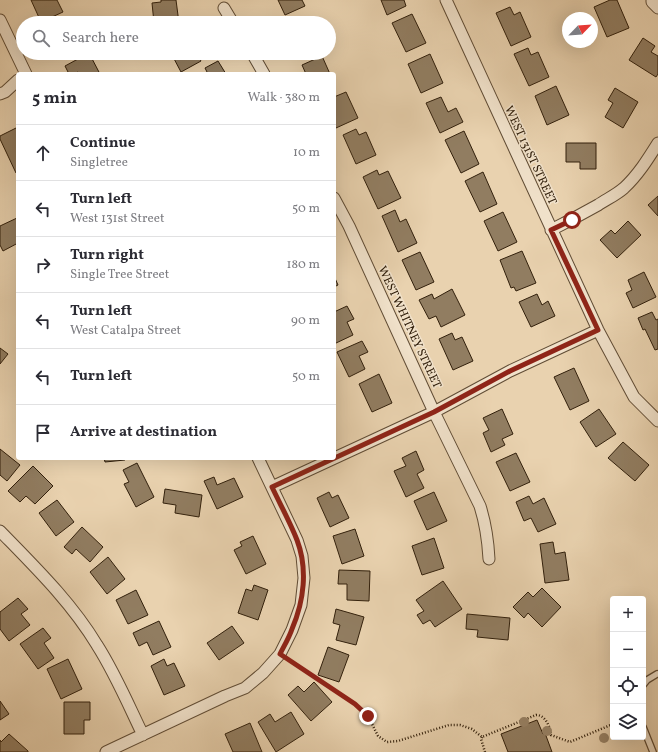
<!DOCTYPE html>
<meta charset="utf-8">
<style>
body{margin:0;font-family:Vollkorn,serif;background:#f2f2f3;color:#2b2b33}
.controls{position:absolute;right:12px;bottom:12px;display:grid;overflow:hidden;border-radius:4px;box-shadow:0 4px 16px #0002}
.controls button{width:36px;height:36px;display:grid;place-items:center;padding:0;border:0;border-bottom:1px solid #e1e1e2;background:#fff;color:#2b2b33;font:20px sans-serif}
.compass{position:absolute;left:562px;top:12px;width:36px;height:36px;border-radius:50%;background:#fff;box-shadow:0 4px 16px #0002;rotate:65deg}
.stop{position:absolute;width:12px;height:12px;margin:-9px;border:3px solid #8f2418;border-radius:50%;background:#fff}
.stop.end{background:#8f2418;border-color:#fff;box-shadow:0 1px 4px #0008}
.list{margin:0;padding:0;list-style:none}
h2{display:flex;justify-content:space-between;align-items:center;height:52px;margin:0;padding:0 16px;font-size:17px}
h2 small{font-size:13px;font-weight:400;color:#7c7c81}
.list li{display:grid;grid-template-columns:26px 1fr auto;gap:12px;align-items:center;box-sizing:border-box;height:56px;padding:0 16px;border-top:1px solid #e1e1e2}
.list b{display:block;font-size:15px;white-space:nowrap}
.list p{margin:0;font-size:13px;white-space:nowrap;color:#7c7c81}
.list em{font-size:13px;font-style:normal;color:#7c7c81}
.icon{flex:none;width:22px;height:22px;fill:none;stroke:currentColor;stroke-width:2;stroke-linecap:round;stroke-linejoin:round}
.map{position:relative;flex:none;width:658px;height:752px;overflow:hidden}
.search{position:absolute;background:#fff;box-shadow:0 4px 16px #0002;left:16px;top:16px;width:320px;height:44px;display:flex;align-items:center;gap:10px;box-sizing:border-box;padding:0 14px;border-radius:22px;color:#7c7c81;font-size:15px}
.panel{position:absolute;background:#fff;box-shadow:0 4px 16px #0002;left:16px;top:72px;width:320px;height:388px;border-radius:4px}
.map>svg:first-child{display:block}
.building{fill:#917d61;stroke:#32200c}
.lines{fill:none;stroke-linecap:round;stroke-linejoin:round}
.lane-casing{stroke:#604c35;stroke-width:8}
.street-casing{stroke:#604c35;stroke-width:13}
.path{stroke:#32200c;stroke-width:2.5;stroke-dasharray:1 2;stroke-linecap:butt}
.lane{stroke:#f1e2cb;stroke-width:5.5}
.street{stroke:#f1e2cb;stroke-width:11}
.tree{fill:#998468}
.route{stroke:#8f2418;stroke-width:5}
.labels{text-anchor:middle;stroke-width:3;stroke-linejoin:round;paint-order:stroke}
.street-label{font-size:12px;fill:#32200c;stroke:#f1e2cb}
</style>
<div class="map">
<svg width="658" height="752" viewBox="0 0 658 752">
<rect width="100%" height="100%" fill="#e9d2af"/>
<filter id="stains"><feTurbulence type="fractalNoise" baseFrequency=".005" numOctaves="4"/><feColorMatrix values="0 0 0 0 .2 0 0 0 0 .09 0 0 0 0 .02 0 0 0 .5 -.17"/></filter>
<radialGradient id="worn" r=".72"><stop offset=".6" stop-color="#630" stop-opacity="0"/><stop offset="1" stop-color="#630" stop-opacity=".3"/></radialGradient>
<path class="building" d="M31,0H57L63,12L41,22Z
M161,0H176L179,23H154L152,3L161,2Z
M278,0H302L305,6L285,15Z
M381,0H404L406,6L387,15Z
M610,0H617L629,28L607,37L594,7Z
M510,7L514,15L520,12L531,37L511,46L496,13Z
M412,14L426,43L406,52L392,23Z
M305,18L308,23H295Z
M643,38L655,46L651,52L658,56V74L656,77L629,60Z
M528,48L531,55L538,52L549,77L529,86L514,54Z
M89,53L100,74H79L78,72L74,74H69L65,66Z
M171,53H196L201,61L181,72Z
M430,54L443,83L421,93L408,64Z
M322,56L330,74H306L302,65Z
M218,61L226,74H208L205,68Z
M556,86L569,115L547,125L535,96Z
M615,88L638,102L623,128L605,117L613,103L608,100Z
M346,92L358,118L336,128L334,122V97Z
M441,97L448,112L456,108L463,122L440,133L426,103Z
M18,127V172L16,173L0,139V136Z
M356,129L359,135L366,132L376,155L356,164L343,135Z
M464,131L479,164L461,173L445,140Z
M566,143H596V169H580V162H566Z
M377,170L379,175L388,171L401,198L378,209L363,177Z
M483,172L497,204L480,212L465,181Z
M658,196V216L648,205Z
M395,210L400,222L406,219L417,243L398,252L382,216Z
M503,212L517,242L498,251L484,221Z
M17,218L18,221V243L3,251L0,245V226Z
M628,221L641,235L617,258L600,240L611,230L615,234Z
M522,251L536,283L516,291L514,287L511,288L500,260Z
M420,252L434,282L416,290L402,260Z
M644,272L656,297L633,308L626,293L632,290L628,280Z
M334,276L338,285L334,287Z
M452,289L465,315L441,327L436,316L429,319L419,300L432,294L434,299Z
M537,294L542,305L548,301L555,316L531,327L519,302Z
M347,306L354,319L347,322L353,335L334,344V312Z
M652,312L656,320L658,319V349L655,350L645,329L643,330L638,318Z
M452,333L455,340L462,337L473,361L453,370L439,339Z
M362,341L368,352L359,356L365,369L349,377L337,352Z
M0,348L8,354L0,364Z
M574,368L589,401L570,410L554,377Z
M379,374L392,403L372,412L359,384Z
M502,409L513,434L502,439L505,445L491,452L483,433L489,430L483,418Z
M599,409L616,434L596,447L580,422Z
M623,442L649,465L635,481L608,458Z
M0,449L20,465L7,481L0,475Z
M416,451L424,470L417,474L424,488L406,497L394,471L406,466L402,458Z
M516,453L530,482L510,491L496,462Z
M104,458H125V460L105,462Z
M137,463L154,497L136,507L124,484L129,482L123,470Z
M33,466L53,486L35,504L26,496L20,502L8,491Z
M214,477L217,485L234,478L243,497L217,509L204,481Z
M165,489L202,495L199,517L175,513L176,505L163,503Z
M329,492L332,498L338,495L349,518L330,527L317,498Z
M434,492L447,521L427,530L414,501Z
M529,496L533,504L544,498L556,524L538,532L531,518L524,521L516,502Z
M57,500L74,522L56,536L39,513Z
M82,527L103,547L90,562L76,549L72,554L64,547Z
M355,529L364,556L342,564L333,536Z
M253,536L266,564L246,574L234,550L242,546L240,542Z
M434,538L444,568L422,575L412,546Z
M553,542L555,554L565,552L569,580L545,583L540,544Z
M108,557L125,579L107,594L90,572Z
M339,570L370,571L369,601L347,600V584H338Z
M443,581L462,609L435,627L430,620L423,624L417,615L424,611L416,600Z
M254,585L268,590L258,620L238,613L246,589L252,591Z
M542,588L561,607L542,627L528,613L524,618L513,607L528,592L533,597Z
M136,590L148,615L128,624L116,600Z
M18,598L28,609L21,614L30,625L9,641L0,629V612Z
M336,609L364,617L356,645L336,640L340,625L333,623Z
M467,614L510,618L508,640L477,637L478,630L466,629Z
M159,621L171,647L153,655L147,642L139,646L133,633Z
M232,626L244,643L219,660L207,643Z
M43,628L51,638L44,643L54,658L38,669L20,644Z
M328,647L349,655L339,682L318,675Z
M68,659L82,689L61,699L47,669Z
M164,659L167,666L174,663L185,686L164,695L151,666Z
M314,682L332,702L311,721L288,695L298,686L304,692Z
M0,701L9,714L0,720Z
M64,702H90V720H84V734H64Z
M291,712L304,734L276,752L258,722L270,714L275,722Z
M537,720L543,734L545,733L552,752H508L501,734Z
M250,723L262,752H233L225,734Z
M9,734L28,751V752H0V740L1,742Z"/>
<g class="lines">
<defs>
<path id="lane" d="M643,685L647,680L657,674
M643,727L653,752"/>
<path id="street" d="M446,0L598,330L634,397L658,421
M652,0V2L658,8
M224,8L233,23
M0,20L26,74
M252,53L264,74
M0,94L5,92L18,80
M334,198L349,226L434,412L480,506C486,525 488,540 489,559
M551,230C567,222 582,214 598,205C607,199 616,195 624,188C638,175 648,159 658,143
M272,487L434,412L510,371L598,330
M0,531C35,567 71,602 97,645C115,673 128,704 143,735
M106,752L225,696L245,688L263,673L280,654L292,630L301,605L304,578L302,556L297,540L258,458"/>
</defs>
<use href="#lane" class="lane-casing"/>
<use href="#street" class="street-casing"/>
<path class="path" d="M290,661L355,704L368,716L378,736L387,742L398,741L449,725H460L472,729L482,737L536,715C546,715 550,727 551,735L570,742L613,724
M482,737L481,739L485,752"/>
<use href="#lane" class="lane"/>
<use href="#street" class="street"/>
</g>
<g class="tree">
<circle cx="524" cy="722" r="5"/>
<circle cx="547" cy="731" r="5"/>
<circle cx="604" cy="738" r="5"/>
</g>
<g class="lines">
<path class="route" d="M368,716L355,704L280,654C284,646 289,638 292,629C304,601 308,569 297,540C290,522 280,504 272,487L434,412L510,371L598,330L551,230L572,220"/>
</g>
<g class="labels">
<g class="street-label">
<text transform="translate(531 155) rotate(65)" y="4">WEST 131ST STREET</text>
<text transform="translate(410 327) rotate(65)" y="4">WEST WHITNEY STREET</text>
</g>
</g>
<rect width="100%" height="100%" filter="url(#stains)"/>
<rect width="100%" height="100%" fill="url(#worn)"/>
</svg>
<div class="controls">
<button>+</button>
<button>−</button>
<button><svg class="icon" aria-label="locate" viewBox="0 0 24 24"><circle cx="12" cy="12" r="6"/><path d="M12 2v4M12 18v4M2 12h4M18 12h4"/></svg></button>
<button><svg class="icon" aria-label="layers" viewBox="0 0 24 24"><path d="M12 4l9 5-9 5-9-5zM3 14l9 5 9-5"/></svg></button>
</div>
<svg class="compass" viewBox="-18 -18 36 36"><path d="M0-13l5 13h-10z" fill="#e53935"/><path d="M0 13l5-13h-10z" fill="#7c7c81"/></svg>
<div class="stop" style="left:572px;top:220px"></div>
<div class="stop end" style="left:368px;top:716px"></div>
<div class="search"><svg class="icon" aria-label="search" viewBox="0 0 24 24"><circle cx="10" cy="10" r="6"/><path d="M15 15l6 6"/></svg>Search here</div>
<section class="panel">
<h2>5 min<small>Walk · 380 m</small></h2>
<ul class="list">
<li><svg class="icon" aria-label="ahead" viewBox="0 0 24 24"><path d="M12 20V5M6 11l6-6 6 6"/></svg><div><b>Continue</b><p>Singletree</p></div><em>10 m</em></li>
<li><svg class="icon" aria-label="left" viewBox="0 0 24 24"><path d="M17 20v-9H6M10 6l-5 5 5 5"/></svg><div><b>Turn left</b><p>West 131st Street</p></div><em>50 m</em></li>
<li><svg class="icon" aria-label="right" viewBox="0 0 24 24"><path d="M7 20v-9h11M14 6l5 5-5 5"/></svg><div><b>Turn right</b><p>Single Tree Street</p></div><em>180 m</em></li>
<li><svg class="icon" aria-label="left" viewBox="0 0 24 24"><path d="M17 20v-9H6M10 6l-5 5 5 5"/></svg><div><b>Turn left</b><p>West Catalpa Street</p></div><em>90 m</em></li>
<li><svg class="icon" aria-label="left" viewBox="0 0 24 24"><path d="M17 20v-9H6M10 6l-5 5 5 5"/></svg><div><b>Turn left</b></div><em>50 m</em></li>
<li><svg class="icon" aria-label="arrive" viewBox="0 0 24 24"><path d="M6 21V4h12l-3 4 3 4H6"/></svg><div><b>Arrive at destination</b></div></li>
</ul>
</section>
</div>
